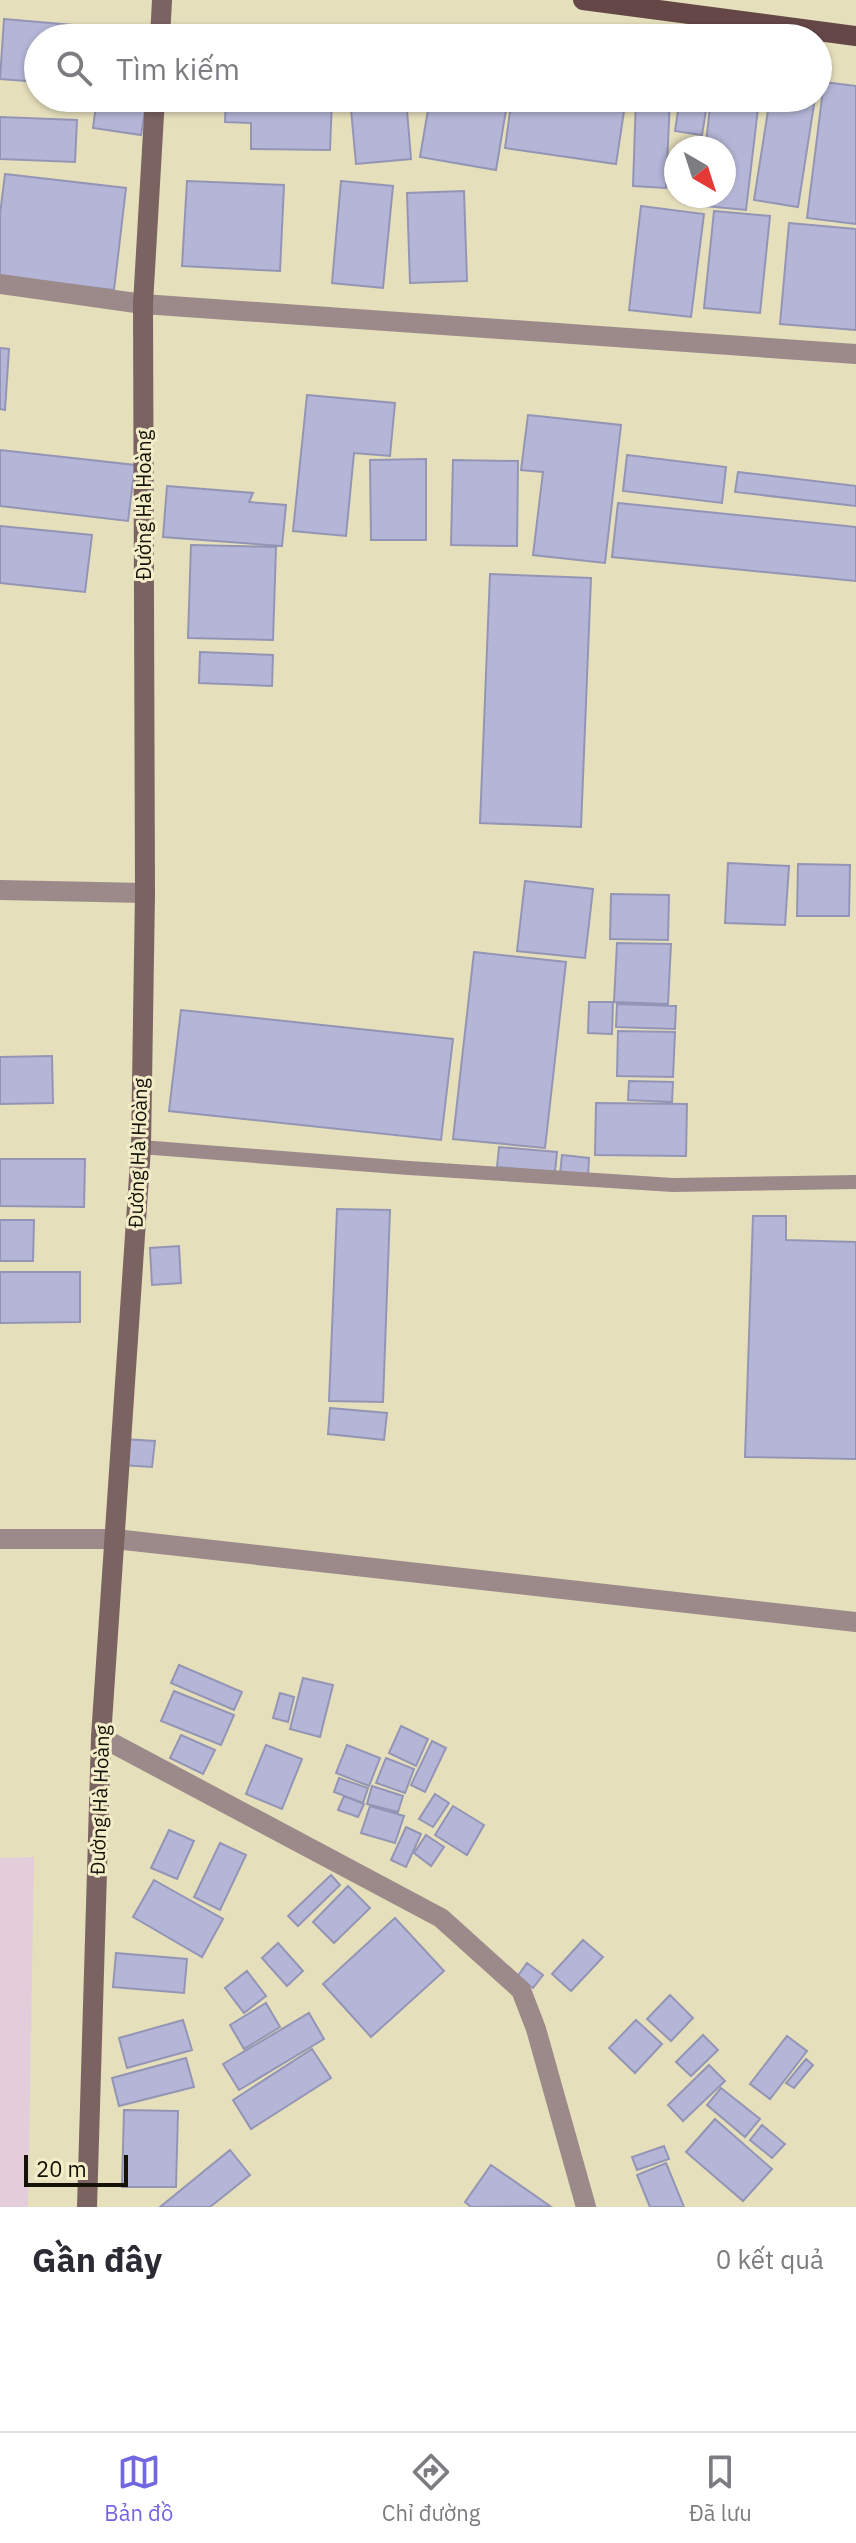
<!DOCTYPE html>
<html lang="vi">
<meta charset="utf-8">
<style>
body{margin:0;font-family:"IBM Plex Sans",sans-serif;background:#f2f2f3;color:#2b2b33}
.compass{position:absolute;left:664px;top:136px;width:72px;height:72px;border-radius:50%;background:#fff;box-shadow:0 2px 6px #0004;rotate:141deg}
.scale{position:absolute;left:24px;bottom:20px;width:104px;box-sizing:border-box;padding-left:8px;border:4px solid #151307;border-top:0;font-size:22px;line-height:28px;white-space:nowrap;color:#151307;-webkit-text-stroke:6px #f3edc9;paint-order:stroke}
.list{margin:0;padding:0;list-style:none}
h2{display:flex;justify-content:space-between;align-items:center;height:104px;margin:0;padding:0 32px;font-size:34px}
h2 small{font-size:26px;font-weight:400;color:#7c7c81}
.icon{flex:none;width:44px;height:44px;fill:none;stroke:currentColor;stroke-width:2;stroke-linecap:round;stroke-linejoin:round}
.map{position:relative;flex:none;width:856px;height:2207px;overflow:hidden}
.search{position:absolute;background:#fff;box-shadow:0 2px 6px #0004;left:24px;right:24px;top:24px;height:88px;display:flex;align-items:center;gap:20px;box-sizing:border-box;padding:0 28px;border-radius:44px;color:#7c7c81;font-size:30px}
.sheet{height:224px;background:#fff}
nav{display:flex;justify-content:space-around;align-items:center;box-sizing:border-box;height:112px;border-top:2px solid #e1e1e2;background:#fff;font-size:22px;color:#7c7c81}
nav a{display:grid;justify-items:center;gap:4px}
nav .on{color:#7267e1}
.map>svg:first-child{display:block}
.medical{fill:#e3cdda}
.building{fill:#b5b6d7;stroke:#9495b5;stroke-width:2}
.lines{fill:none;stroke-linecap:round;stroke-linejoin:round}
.lane{stroke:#9c8a8a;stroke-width:14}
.street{stroke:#9c8a8a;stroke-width:20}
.secondary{stroke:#7b6362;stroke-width:20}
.primary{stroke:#644746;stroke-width:20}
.labels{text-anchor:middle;stroke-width:6;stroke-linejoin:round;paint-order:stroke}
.street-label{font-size:20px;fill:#151307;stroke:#f3edc9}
</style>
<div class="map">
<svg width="856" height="2207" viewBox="0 0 856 2207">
<rect width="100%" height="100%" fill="#e5dfbc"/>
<path class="medical" d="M34,1857L28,2207H0V1858Z"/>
<path class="building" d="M4,19L84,26L83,38H38V82L0,79Z
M824,82L856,86V224L807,218Z
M97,98H147L141,135L93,128Z
M172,98H219V99L173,104Z
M226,98H332L330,150L251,149V123L225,122Z
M350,98H406L411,159L356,164Z
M430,98H508L496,170L420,157Z
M512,98H626L616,164L505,148Z
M636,98H670L666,188L633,186Z
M680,98H708L702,135L675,131Z
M711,98L759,100L746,210L685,204L686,196H724V148H692V141L706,143Z
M770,98H815L798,207L754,200Z
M0,117L77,120L75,162L0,159Z
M5,174L126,188L114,290L0,276V214Z
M187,181L284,185L280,271L182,266Z
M341,181L393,186L383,288L332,283Z
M464,191L467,281L410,283L407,193Z
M641,206L704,214L691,317L629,310Z
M714,211L770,216L760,313L704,308Z
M789,223L856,229V330L780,324Z
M0,348L9,349L5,410L0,409Z
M307,395L395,403L390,456L354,453L346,536L293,531Z
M528,415L621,425L605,563L533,555L543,472L521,470Z
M0,450L135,465L128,521L0,506Z
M627,455L726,467L722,503L623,491Z
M426,459V540H371L370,460Z
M453,460L518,461L517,546L451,545Z
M738,472L856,486V506L735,492Z
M167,486L253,493L249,502L286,505L282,546L163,537Z
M618,503L856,527V581L612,557Z
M0,526L92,535L85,592L0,583Z
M191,545L276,547L273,640L188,638Z
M490,574L591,578L581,827L480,823Z
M200,652L273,655L272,686L199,683Z
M728,863L789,866L785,925L725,923Z
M798,864L850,865L849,916H797Z
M525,881L593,889L585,958L517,951Z
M611,894L669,895L668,940L610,939Z
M617,943L671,944L668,1004L614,1002Z
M474,952L566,962L545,1148L453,1139Z
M589,1002H613L612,1034L588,1033Z
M617,1004L676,1006L675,1029L616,1027Z
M181,1010L453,1039L441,1140L169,1111Z
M618,1031L675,1032L673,1077L617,1076Z
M52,1056L53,1103L0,1104V1057Z
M629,1081L673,1082L672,1102L628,1100Z
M596,1103L687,1104L686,1156L595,1155Z
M499,1147L557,1152L555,1172L497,1167Z
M562,1155L589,1158L588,1177L560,1174Z
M0,1159H85L84,1207L0,1206Z
M337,1209L390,1210L383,1402L329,1401Z
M753,1216H786V1240L856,1242V1459L745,1457Z
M0,1220H34L33,1261H0Z
M179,1246L181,1283L152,1285L150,1248Z
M0,1272H80V1322L0,1323Z
M330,1408L387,1413L384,1440L328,1434Z
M123,1439L155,1441L152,1467L121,1465Z
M179,1665L242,1692L234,1710L171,1683Z
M303,1678L333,1685L320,1737L290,1729Z
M174,1691L234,1715L221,1745L161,1721Z
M280,1693L294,1697L288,1722L273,1718Z
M401,1726L428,1739L416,1766L389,1753Z
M181,1735L215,1750L203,1774L170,1758Z
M432,1741L446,1748L425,1792L411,1785Z
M266,1745L302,1759L282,1809L246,1794Z
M347,1745L380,1758L369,1786L336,1773Z
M386,1758L414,1769L405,1793L376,1783Z
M339,1778L368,1788L363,1803L334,1792Z
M372,1786L403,1796L398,1812L367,1804Z
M435,1794L449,1803L433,1827L419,1819Z
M344,1796L364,1804L358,1817L338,1810Z
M370,1806L404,1816L395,1843L361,1833Z
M453,1806L484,1825L467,1855L435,1835Z
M406,1827L421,1834L406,1867L391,1860Z
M169,1830L194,1841L177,1879L151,1868Z
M426,1835L444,1847L431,1866L414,1853Z
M220,1843L246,1855L220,1910L194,1897Z
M331,1875L340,1885L298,1926L288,1916Z
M154,1880L223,1919L202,1957L133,1917Z
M348,1886L370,1908L334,1943L313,1922Z
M395,1918L444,1971L371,2037L323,1984Z
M583,1940L603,1957L571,1991L552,1974Z
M278,1943L303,1971L287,1986L262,1958Z
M116,1953L187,1959L184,1993L113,1987Z
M527,1963L543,1975L533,1988L517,1977Z
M247,1971L266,1996L244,2013L225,1988Z
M670,1995L693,2018L671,2041L647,2019Z
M266,2003L280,2027L244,2049L230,2025Z
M309,2013L324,2039L239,2090L223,2064Z
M183,2020L192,2050L127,2068L119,2038Z
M636,2020L662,2044L635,2073L609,2048Z
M703,2035L718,2050L691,2076L676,2062Z
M787,2036L807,2051L770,2099L750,2084Z
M312,2049L331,2078L251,2129L233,2100Z
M186,2058L194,2087L119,2106L112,2078Z
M806,2059L813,2065L794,2088L786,2083Z
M709,2065L725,2081L683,2121L668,2105Z
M721,2088L760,2119L745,2137L707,2105Z
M124,2110L178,2111L176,2187H122Z
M715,2119L772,2169L743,2201L686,2152Z
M762,2125L785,2144L772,2158L750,2140Z
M664,2146L669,2159L637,2170L632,2157Z
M230,2150L250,2175L210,2207H160Z
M666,2163L684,2207H650L637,2175Z
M491,2165L550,2206L471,2207L465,2202Z"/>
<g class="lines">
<path class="lane" d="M141,1147L409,1168L673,1185L856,1182"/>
<path class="street" d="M0,284L143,304L856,354
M0,890L145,893
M0,1539H115L856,1622
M101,1737L441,1918L521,1990L536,2029L586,2207"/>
<path class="secondary" d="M160,38L162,0
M87,2207L101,1737L141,1147L145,893L143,304L155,98"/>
<path class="primary" d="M583,0L856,36"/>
</g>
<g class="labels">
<g class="street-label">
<text transform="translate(144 505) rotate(-90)" y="7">Đường Hà Hoàng</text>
<text transform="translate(138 1153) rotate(-88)" y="7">Đường Hà Hoàng</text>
<text transform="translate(100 1800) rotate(-88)" y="7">Đường Hà Hoàng</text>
</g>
</g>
</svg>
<svg class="compass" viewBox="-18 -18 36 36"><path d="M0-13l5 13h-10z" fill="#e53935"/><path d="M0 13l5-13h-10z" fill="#7c7c81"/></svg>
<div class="scale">20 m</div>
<div class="search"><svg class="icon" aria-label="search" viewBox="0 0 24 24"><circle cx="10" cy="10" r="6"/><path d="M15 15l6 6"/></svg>Tìm kiếm</div>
</div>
<section class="sheet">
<h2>Gần đây<small>0 kết quả</small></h2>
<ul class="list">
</ul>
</section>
<nav>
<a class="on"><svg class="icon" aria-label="map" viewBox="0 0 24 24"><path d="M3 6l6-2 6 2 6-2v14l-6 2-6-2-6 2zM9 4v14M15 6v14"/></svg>Bản đồ</a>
<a><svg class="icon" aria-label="directions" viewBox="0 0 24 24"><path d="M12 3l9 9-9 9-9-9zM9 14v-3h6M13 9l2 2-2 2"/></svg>Chỉ đường</a>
<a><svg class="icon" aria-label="saved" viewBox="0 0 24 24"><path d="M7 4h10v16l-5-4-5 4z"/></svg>Đã lưu</a>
</nav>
